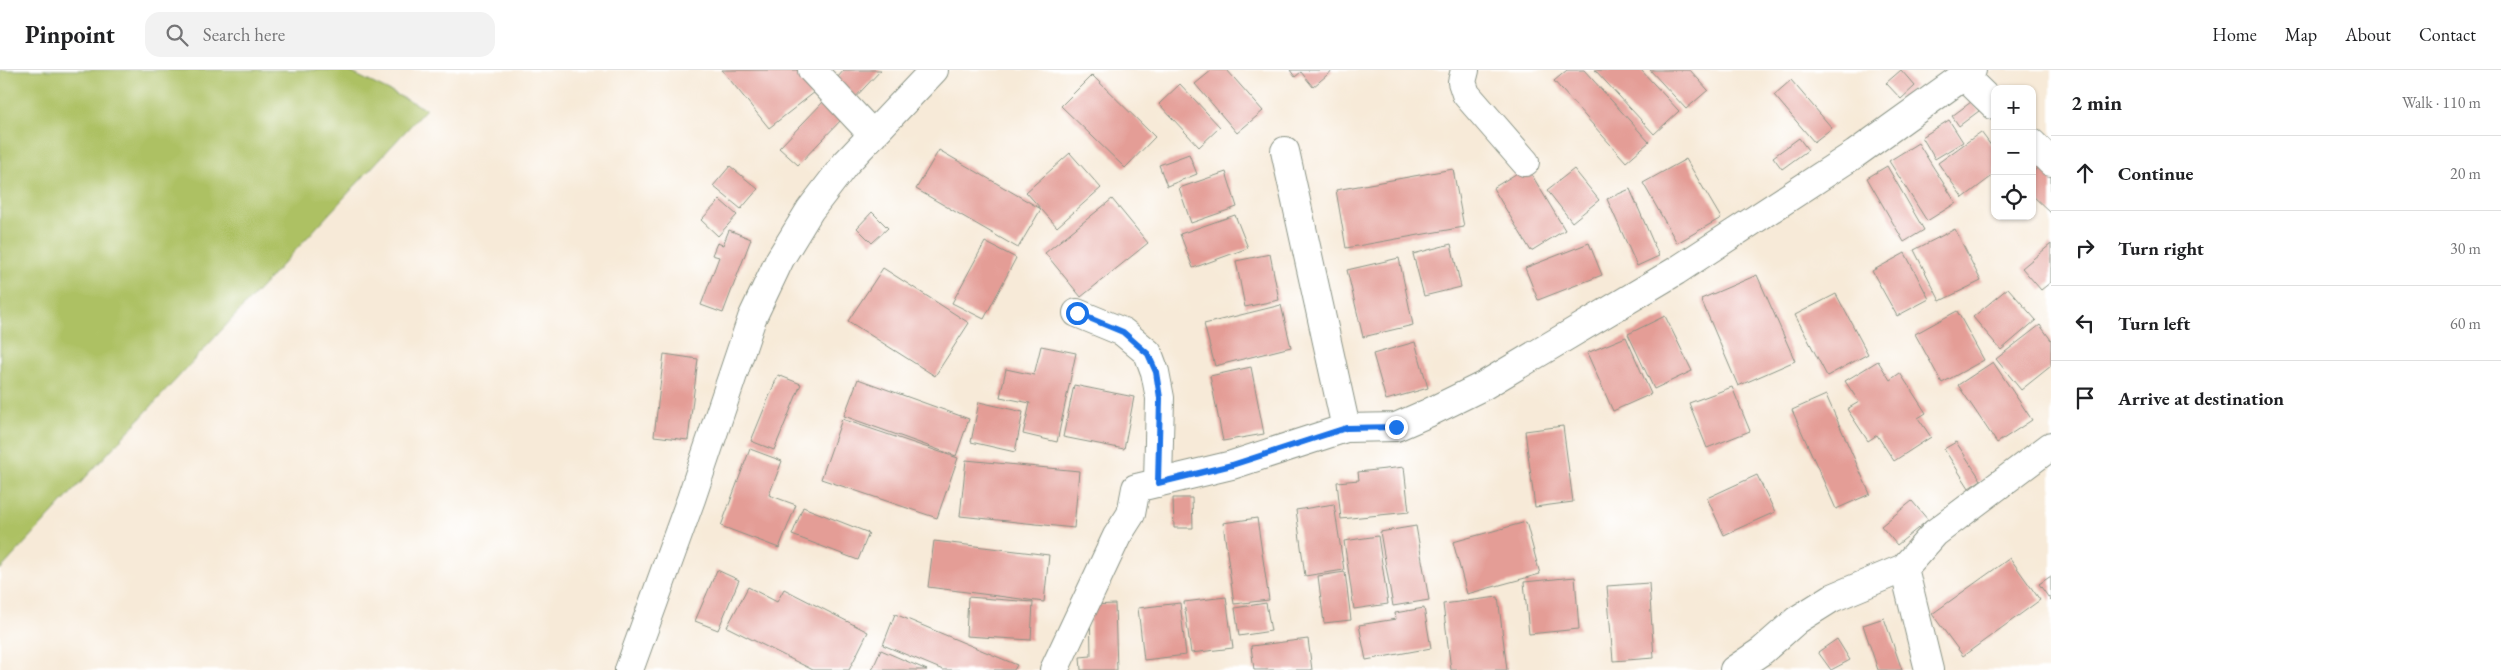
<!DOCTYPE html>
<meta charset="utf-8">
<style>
body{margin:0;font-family:"EB Garamond",serif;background:#f2f2f2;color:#202124}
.controls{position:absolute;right:15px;top:15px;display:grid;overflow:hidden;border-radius:10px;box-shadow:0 1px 4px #0004}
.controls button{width:45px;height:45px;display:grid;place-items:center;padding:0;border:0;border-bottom:1px solid #e0e0e0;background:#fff;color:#202124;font:25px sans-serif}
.stop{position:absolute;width:15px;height:15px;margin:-11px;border:4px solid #1a73e8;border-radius:50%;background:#fff}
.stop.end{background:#1a73e8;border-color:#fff;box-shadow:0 1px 5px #0008}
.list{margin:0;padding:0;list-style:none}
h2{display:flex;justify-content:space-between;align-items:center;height:65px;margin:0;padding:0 20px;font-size:21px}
h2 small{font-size:16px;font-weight:400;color:#757577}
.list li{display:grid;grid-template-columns:32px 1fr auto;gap:15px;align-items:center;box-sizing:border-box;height:75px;padding:0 20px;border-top:1px solid #e0e0e0}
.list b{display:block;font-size:19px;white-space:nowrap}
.list em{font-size:16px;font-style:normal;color:#757577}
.icon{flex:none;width:28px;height:28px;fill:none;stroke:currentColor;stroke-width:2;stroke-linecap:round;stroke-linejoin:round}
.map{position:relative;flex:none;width:2051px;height:600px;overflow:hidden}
header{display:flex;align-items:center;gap:30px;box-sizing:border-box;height:70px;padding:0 25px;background:#fff;border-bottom:1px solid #e0e0e0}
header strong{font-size:24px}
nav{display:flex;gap:28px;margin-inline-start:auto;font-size:18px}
.search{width:350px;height:45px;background:#f2f2f2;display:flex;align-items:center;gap:12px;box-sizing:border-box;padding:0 18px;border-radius:15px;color:#757577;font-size:19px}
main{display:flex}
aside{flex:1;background:#fff}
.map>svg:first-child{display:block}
.green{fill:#adc164;stroke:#667f4c}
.building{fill:#e49d96}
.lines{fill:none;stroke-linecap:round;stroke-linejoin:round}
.minor-casing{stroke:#8b9486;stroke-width:30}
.minor{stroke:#fff;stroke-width:28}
.route{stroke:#1a73e8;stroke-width:6}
</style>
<header>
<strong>Pinpoint</strong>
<div class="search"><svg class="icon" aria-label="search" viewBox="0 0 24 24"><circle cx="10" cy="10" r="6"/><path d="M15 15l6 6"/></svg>Search here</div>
<nav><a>Home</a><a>Map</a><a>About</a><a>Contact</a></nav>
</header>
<main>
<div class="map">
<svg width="2051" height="600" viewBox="0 0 2051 600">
<rect width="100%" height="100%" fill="#fff"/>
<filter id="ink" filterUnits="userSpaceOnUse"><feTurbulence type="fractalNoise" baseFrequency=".02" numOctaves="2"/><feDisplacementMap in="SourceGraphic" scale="10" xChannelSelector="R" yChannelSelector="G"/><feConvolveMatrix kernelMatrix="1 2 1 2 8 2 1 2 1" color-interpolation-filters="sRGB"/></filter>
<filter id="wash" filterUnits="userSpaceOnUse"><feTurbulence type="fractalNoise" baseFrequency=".0096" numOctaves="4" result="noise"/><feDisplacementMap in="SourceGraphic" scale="20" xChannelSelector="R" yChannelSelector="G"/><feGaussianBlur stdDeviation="1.12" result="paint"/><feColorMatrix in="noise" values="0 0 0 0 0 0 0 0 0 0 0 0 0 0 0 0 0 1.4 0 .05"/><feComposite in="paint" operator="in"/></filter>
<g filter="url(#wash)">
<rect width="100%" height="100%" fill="#f7ead8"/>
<path class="green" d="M0,0H346L426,39L0,500Z"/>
<g id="blocks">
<path class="building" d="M722,0H798L815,22L769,58Z
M844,0H881L850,33L831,15Z
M1212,0H1227L1263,41L1237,63L1195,14Z
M1290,0H1333L1313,17L1301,2L1295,7Z
M1567,0H1584L1649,72L1626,92L1554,11Z
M1595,0H1641L1679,41L1654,64Z
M1650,0H1690L1708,20L1686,39Z
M1901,0L1915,16L1901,29L1886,13Z
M1092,5L1155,67L1125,98L1061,36Z
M1791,10L1832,58L1814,72L1774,25Z
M1180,14L1220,57L1199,77L1159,34Z
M825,30L843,48L798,95L779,78Z
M1971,32L1979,41L1959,56L1952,46Z
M1949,50L1963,72L1935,89L1922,67Z
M1981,62L1995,81V104L1963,128L1938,93Z
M1799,68L1808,80L1782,99L1773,87Z
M1918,73L1956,133L1927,151L1889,91Z
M939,80L1041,139L1018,178L916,119Z
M1070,83L1101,118L1057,157L1026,122Z
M1189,84L1197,104L1167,116L1159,95Z
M1686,89L1721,148L1677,173L1643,113Z
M2044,92L2051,98V143L2032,125V103Z
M730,96L758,119L741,139L713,116Z
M1887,96L1924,160L1904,172L1867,108Z
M1527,97L1565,160L1531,181L1493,118Z
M1453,99L1464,157L1346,178L1336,120Z
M1574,99L1599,130L1572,152L1547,120Z
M1226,102L1237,137L1191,153L1179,118Z
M1630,119L1659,186L1637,196L1607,129Z
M1112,129L1148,173L1081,227L1045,183Z
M720,130L737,145L718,166L701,150Z
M872,142L888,158L872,173L857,158Z
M1235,145L1248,178L1193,198L1180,164Z
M1955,159L1981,211L1940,231L1914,180Z
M729,160L751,169L723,243L701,235L719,187L712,185L717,173L723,175Z
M985,172L1016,188L984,249L952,233Z
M1589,173L1602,205L1538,230L1525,198Z
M1451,174L1461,217L1424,226L1413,184Z
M2051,174V212L2041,220L2022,198Z
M1905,183L1929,229L1897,246L1872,201Z
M1270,184L1279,230L1245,237L1236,191Z
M1399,188L1413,255L1363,267L1347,200Z
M883,198L969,253L935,306L848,251Z
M1757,205L1795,291L1738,316L1701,229Z
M2008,218L2036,250L2001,280L1973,247Z
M1836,224L1868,284L1827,306L1795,245Z
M1281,235L1291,277L1215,296L1204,254Z
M1957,241L1984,290L1942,313L1915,264Z
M1665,246L1692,301L1654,319L1628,264Z
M2040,255L2051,270V296L2021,320L1996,289Z
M1626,267L1651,324L1613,341L1587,283Z
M1415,272L1428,318L1386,330L1373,284Z
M1041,276L1076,283L1057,372L1023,364L1030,333L1000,327L1006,299L1034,305Z
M664,284L698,289L688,370L654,366Z
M1878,291L1890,310L1900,303L1926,343L1918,348L1931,367L1894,391L1877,365L1868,371L1847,339L1859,332L1845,311Z
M1993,292L2032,350L1997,373L1958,315Z
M1251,297L1264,364L1223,371L1210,306Z
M778,305L801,314L774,380L751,371Z
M858,309L969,349L956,386L844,346Z
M1074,315L1134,327L1124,379L1063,367Z
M1732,317L1750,361L1707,378L1689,333Z
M1826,325L1870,424L1836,439L1792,340Z
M979,332L1023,342L1015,382L971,372Z
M842,349L958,388L937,448L821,409Z
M1563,356L1573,432L1535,437L1525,361Z
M1956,372L1981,410L1969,418L1944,379Z
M750,379L782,391L769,425L796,435L779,478L721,456Z
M966,390L1079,401L1074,458L960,446Z
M1404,397L1409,442L1341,449L1337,412L1359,410L1358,402Z
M1757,405L1775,442L1724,465L1707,428Z
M1173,428H1192L1193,458H1174Z
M1912,431L1928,450L1897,475L1881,456Z
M1334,434L1344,500L1305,506L1296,440Z
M803,437L869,463L858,490L792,465Z
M1257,448L1269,530L1234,534L1223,453Z
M1526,452L1540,504L1467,524L1453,472Z
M1416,456L1429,530L1393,536L1380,462Z
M1378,466L1388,534L1354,539L1344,471Z
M934,471L1049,485L1044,532L928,517Z
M2010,488L2040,530L1963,586L1932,544Z
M717,500L739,510L718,560L695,551Z
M1345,502L1351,550L1324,553L1318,506Z
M2051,506V531L2039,514Z
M1575,507L1579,559L1529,564L1524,512Z
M1649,513L1654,588L1613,591L1607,516Z
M748,517L777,532L784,519L868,562L849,600H813L727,557Z
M968,527L1033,532L1031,570L966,566Z
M1226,527L1233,578L1191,583L1184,532Z
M1498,527L1507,600H1451L1443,534Z
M1180,533L1186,585L1144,590L1138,538Z
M1266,533L1271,561L1239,566L1235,538Z
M1115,534L1117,600H1081L1080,587L1091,586L1090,535Z
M1424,538L1431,578L1366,590L1359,555L1396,549L1395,543Z
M895,544L1017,595L1014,600H943L883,575Z
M1884,548L1902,600H1878L1863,555Z
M1308,569L1312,600H1254L1251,576Z
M1837,569L1850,590L1831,600L1818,582Z
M881,580L927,600H872Z"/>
</g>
</g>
<g filter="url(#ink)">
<use href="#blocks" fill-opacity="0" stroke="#8b9486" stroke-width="1"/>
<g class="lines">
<defs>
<path id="minor" d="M812,0L873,65
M1465,0L1462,12L1466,24L1525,92
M1964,6L1995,36
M2032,73L2051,92
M1285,81L1346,358
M1077,243L1123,262L1148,283L1155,302L1160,328L1158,413
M1904,498L1929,600
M629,600L691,429L752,248L780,189L810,140L846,93L934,0
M1054,600L1117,466L1131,444L1136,418L1232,395L1346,358L1396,357L1428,343L1483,316L1676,201L1855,84L1972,0
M1734,600L1762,581L1797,550L1832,528L1904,498L1935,463L2051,376"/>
</defs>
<use href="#minor" class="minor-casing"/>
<use href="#minor" class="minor"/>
</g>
</g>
<g class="lines" filter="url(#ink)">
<path class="route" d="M1077,243L1123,262L1148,284L1156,302L1160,328L1158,413L1232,395L1346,358L1396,357"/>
</g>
</svg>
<div class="controls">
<button>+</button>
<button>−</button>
<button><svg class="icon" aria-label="locate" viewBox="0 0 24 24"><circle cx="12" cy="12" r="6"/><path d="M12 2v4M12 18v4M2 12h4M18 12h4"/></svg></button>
</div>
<div class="stop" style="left:1077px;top:243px"></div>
<div class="stop end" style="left:1396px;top:357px"></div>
</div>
<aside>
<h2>2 min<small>Walk · 110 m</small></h2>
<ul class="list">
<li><svg class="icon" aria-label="ahead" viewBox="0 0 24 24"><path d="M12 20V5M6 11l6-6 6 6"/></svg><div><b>Continue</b></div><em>20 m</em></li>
<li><svg class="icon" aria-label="right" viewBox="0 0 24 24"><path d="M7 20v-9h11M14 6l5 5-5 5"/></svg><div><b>Turn right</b></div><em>30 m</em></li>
<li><svg class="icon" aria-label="left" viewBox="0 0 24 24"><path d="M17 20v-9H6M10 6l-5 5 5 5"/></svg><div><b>Turn left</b></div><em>60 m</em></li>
<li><svg class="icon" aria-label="arrive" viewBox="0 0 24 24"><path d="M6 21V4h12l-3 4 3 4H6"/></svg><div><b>Arrive at destination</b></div></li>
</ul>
</aside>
</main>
